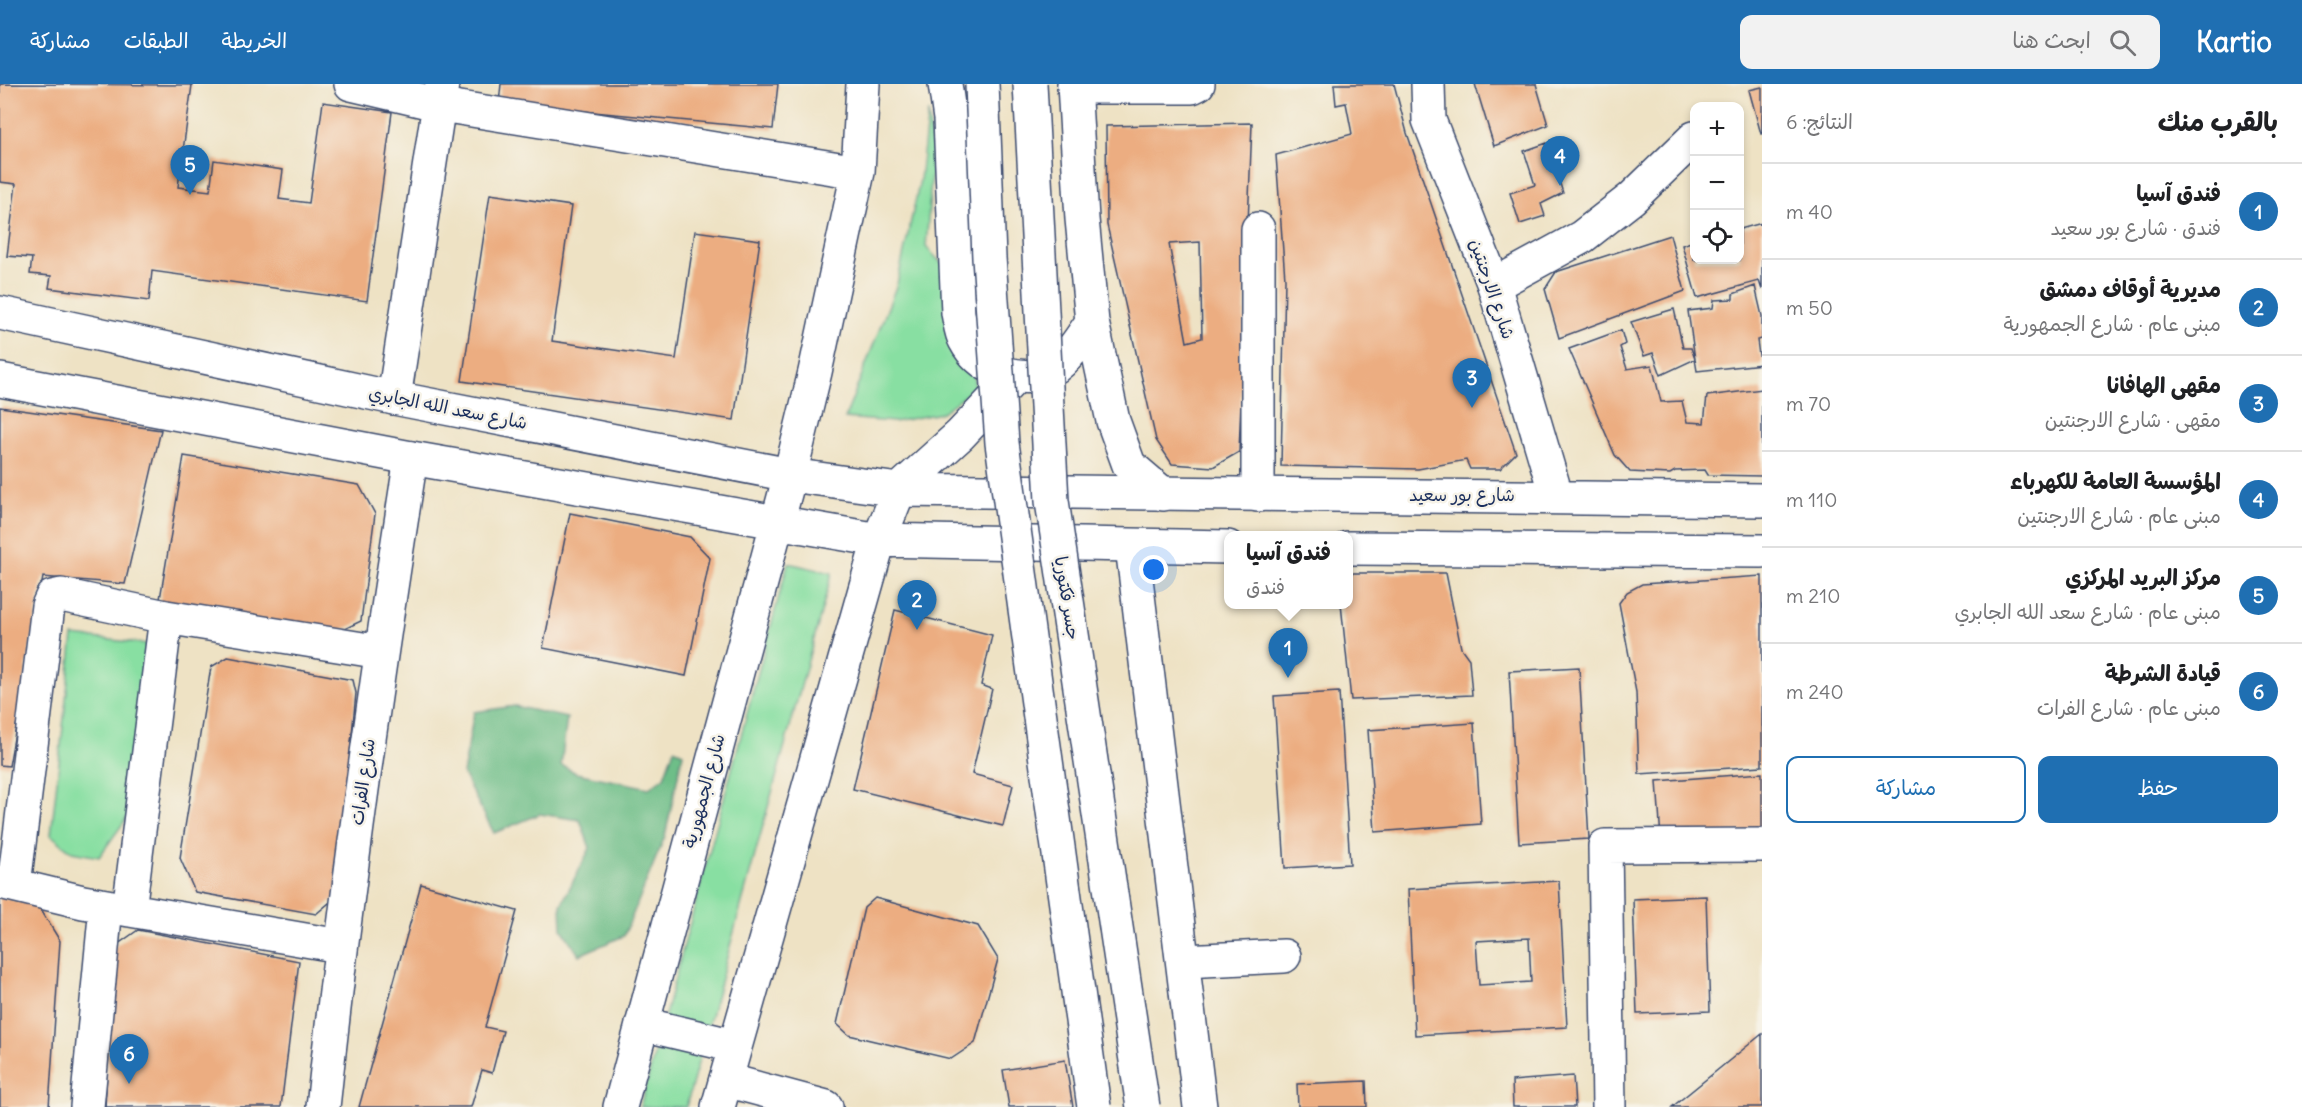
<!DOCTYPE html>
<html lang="ar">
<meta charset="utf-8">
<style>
body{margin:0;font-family:Delius,"Playpen Sans Arabic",sans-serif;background:#f2f2f2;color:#202124;direction:rtl}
.controls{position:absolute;right:18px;top:18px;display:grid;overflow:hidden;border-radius:12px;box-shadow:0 3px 9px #0003}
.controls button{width:54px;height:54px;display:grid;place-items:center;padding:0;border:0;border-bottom:2px solid #e0e0e0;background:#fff;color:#202124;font:30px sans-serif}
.you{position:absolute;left:1154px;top:486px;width:21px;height:21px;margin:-15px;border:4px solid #fff;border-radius:50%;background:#1a73e8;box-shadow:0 0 0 9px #1a73e833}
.badge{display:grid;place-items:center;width:39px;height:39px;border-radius:50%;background:#1f6fb2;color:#fff;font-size:20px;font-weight:700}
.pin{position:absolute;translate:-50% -50px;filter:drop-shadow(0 2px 3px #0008)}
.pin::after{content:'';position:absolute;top:32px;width:21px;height:18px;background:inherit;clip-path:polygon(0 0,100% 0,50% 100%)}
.popup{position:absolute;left:1224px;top:447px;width:129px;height:78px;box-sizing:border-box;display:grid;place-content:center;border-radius:12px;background:#fff;filter:drop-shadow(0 2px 4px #0005);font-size:20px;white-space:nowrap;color:#757577}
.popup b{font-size:22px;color:#202124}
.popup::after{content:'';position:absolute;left:50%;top:100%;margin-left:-12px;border:12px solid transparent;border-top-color:#fff}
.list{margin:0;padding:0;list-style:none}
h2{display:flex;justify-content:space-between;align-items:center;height:78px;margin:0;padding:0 24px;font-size:26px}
h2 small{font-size:20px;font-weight:400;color:#757577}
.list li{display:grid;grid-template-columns:39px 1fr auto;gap:18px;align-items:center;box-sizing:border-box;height:96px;padding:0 24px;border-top:2px solid #e0e0e0}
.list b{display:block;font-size:22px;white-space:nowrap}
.list p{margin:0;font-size:20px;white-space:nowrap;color:#757577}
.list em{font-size:20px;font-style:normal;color:#757577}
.actions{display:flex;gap:12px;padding:18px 24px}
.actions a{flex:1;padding:14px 0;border:2px solid #1f6fb2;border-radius:12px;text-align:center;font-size:21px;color:#1f6fb2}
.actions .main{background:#1f6fb2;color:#fff}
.icon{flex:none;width:33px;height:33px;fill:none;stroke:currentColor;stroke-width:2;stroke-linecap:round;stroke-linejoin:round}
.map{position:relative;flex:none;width:1762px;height:1023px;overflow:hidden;direction:ltr}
header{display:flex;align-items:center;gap:36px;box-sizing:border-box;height:84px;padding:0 30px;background:#1f6fb2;color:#fff}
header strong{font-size:28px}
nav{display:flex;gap:33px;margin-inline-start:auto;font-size:21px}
.search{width:420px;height:54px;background:#f2f2f2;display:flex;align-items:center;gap:15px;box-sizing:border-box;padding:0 21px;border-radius:12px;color:#757577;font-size:22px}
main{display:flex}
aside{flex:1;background:#fff}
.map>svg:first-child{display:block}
.green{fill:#88dfa2;stroke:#528780;stroke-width:1.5}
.forest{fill:#6ebe88;stroke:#447673;stroke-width:1.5}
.building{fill:#ecad81;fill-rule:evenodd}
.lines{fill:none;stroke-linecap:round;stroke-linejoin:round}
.minor-casing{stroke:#3b4a6d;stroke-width:36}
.major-casing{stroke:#3b4a6d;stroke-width:36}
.highway-casing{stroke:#3b4a6d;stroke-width:36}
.minor{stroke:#fff;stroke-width:33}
.major{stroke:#fff;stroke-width:33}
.highway{stroke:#fff;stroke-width:33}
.highway-bridge-casing{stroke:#3b4a6d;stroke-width:36;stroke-linecap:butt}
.highway-bridge{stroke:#fff;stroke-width:33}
.labels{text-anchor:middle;stroke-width:5;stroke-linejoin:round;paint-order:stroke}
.street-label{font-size:18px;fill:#1b2f5e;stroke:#f7f3e8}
</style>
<header>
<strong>Kartio</strong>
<div class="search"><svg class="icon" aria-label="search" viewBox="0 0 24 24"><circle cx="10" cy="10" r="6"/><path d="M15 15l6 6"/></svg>ابحث هنا</div>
<nav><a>الخريطة</a><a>الطبقات</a><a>مشاركة</a></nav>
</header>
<main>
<aside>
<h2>بالقرب منك<small>النتائج: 6</small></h2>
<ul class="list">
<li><span class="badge">1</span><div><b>فندق آسيا</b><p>فندق · شارع بور سعيد</p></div><em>40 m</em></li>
<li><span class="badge">2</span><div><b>مديرية أوقاف دمشق</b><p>مبنى عام · شارع الجمهورية</p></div><em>50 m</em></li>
<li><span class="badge">3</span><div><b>مقهى الهافانا</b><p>مقهى · شارع الارجنتين</p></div><em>70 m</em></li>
<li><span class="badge">4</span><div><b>المؤسسة العامة للكهرباء</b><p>مبنى عام · شارع الارجنتين</p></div><em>110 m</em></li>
<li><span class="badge">5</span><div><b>مركز البريد المركزي</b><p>مبنى عام · شارع سعد الله الجابري</p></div><em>210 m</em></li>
<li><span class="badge">6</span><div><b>قيادة الشرطة</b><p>مبنى عام · شارع الفرات</p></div><em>240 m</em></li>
</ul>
<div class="actions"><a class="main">حفظ</a><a>مشاركة</a></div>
</aside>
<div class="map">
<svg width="1762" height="1023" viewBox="0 0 1762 1023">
<rect width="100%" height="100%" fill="#f7f3e8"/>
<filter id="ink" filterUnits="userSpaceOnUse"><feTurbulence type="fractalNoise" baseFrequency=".0167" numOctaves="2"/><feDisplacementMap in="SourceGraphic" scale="12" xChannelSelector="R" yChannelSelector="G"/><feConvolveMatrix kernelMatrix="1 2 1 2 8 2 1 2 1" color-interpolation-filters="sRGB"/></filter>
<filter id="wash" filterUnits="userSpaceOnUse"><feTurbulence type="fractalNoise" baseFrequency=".008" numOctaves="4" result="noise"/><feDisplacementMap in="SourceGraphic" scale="24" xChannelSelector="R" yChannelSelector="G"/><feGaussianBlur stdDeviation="1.35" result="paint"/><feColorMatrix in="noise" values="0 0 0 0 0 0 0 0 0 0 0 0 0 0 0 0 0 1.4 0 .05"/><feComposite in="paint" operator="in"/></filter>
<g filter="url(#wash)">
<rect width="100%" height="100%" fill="#eee2c4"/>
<path class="green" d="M928,27L933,71L926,163L967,206L975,304L941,329L894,338L845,334L897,200L920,96Z
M788,479L832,489L686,1023H640Z
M73,552L148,560L129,731L99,773L72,768L51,751Z"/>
<path class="forest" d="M515,622L567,634L561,681L576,689L649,704L664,693L674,665L683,669L665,752L624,852L579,871L562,845L561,821L590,764L580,736L540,730L494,749L463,690L474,628Z"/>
<g id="blocks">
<path class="building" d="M0,0L192,1L178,103L210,107L214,76L283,86L279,115L309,119L323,18L392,28L367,217L152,187L149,217L49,204L51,192L30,190L32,174L7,172L16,100L0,98Z
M501,0H778L773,45L499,19Z
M1334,0H1394L1407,49L1516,369L1500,385H1470L1466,376L1418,385L1281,382L1285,195L1276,71L1352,50L1346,19L1336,21Z
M1475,0H1536L1548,41L1494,62Z
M1762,3V50H1761L1749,6Z
M1252,39L1239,368L1213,383L1172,380L1156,356L1107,141L1106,42ZM1200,158L1202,254L1187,258L1169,160Z
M1547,59L1563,109L1541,120L1545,132L1520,140L1510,109L1535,101L1524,67Z
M490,110L571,122L552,257L676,275L695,147L760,156L734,336L462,297Z
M1762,139V206L1759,197L1697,214L1682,161L1694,157V176H1740V145Z
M1670,151L1685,207L1559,254L1545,205L1556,188Z
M1755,202L1762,232V255L1757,256L1759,271L1762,270V280L1697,287L1695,275L1661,291L1653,269L1644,272L1631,238L1674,225L1683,264H1691L1695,275L1688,227L1713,224L1714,216L1733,215V210Z
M1621,246L1625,260L1620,263L1627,285L1652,281L1661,318L1682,317L1687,338L1704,339L1707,312L1762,305V392L1708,391L1705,386L1675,387L1670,390L1630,388L1615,371L1569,265Z
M0,323L161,346L125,500L43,493L9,682L0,681Z
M184,372L359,401L375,430L361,537L334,550L159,521Z
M570,429L690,453L710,474L686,592L543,564Z
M1348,489H1446L1461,564L1469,575L1472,611L1351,616L1341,520H1348Z
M1762,492V682L1639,690L1636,608L1619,519L1627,508L1642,500Z
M895,526L992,551L981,601L992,605L972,690L1013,701L1003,742L853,705Z
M228,573L353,596L356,609L336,813L316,830L195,808L180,774L211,583Z
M1579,583L1589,755L1519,759L1509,587Z
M1339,608L1350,780L1285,784L1274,612Z
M1474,639L1481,740L1375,748L1368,646Z
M1762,689V747L1661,755L1657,697Z
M1559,797L1567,943L1415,951L1408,805ZM1529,854L1531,898L1479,901L1476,857Z
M421,800L517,827L485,943L503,947L492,989L482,986L471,1023H359Z
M1706,812L1710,927L1637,930L1633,815Z
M0,813L38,821L60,857L49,1023H0Z
M875,814L978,842L998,875L975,959L951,975L849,951L837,940L864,824Z
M138,846L299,877L281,1023H105L114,863Z
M1762,950V1023H1672Z
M1065,976L1073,1023H1009L1003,986Z
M1573,992L1575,1023H1513L1512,997Z
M1366,997L1367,1023H1298L1297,1000Z"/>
</g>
</g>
<g filter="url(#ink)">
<use href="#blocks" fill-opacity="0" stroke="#3b4a6d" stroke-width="1.5"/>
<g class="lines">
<defs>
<path id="minor" d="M351,0L441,21L858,88
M1074,3H1192L1198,0
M1258,145V411
M1494,201L1582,153L1632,114L1694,54
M394,314L442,0
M790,391L815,288L858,88L863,0
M0,798L83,818L340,862
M14,801L48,522L52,513L61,511L166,533L381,568
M129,826L166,533
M1184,877L1284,872
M726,996L826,1023
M87,1023L106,822
M323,1023C346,806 377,590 411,374
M1609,1023L1605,762L1762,761"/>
<path id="major" d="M1428,0L1429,36L1494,201L1556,411
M0,229L394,314L790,391L899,406L1762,416
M0,296L411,374L879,456L1228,463
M1348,464L1762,467
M642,940L735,962
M620,1023L790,391
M718,1023L879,456L899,406L960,351L1013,295"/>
<path id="highway" d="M945,0L950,35L958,229C960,238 961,249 965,256C979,283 1015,300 1045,289C1066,280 1079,256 1092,238
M1074,0L1082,135L1092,238L1113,337L1129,381L1163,410
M1132,462L1200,1023"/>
</defs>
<use href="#minor" class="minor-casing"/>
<use href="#major" class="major-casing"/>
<use href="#highway" class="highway-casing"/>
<use href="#minor" class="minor"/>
<use href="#major" class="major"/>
<use href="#highway" class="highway"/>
<defs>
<path id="highway-bridge" d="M982,0L989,174L1002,359L1094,1023
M1030,0L1052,417L1143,1023"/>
</defs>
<use href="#highway-bridge" class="highway-bridge-casing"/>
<use href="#highway-bridge" class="highway-bridge"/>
</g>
</g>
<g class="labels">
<g class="street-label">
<text transform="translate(1492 205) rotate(71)" y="6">شارع الارجنتين</text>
<text transform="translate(448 324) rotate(11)" y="6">شارع سعد الله الجابري</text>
<text x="1462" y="417">شارع بور سعيد</text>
<text transform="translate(1067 514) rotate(81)" y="6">جسر فكتوريا</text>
<text transform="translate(363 698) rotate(-82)" y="6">شارع الفرات</text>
<text transform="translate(704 707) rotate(-75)" y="6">شارع الجمهورية</text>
</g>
</g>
</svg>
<div class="controls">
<button>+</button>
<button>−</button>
<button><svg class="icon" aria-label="locate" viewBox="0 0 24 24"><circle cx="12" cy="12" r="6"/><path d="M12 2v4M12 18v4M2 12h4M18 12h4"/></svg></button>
</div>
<div class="you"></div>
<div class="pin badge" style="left:1288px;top:594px">1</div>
<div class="popup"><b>فندق آسيا</b>فندق</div>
<div class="pin badge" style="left:917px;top:546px">2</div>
<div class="pin badge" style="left:1472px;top:324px">3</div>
<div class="pin badge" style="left:1560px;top:102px">4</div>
<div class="pin badge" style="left:190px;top:111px">5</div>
<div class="pin badge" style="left:129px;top:1000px">6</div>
</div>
</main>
